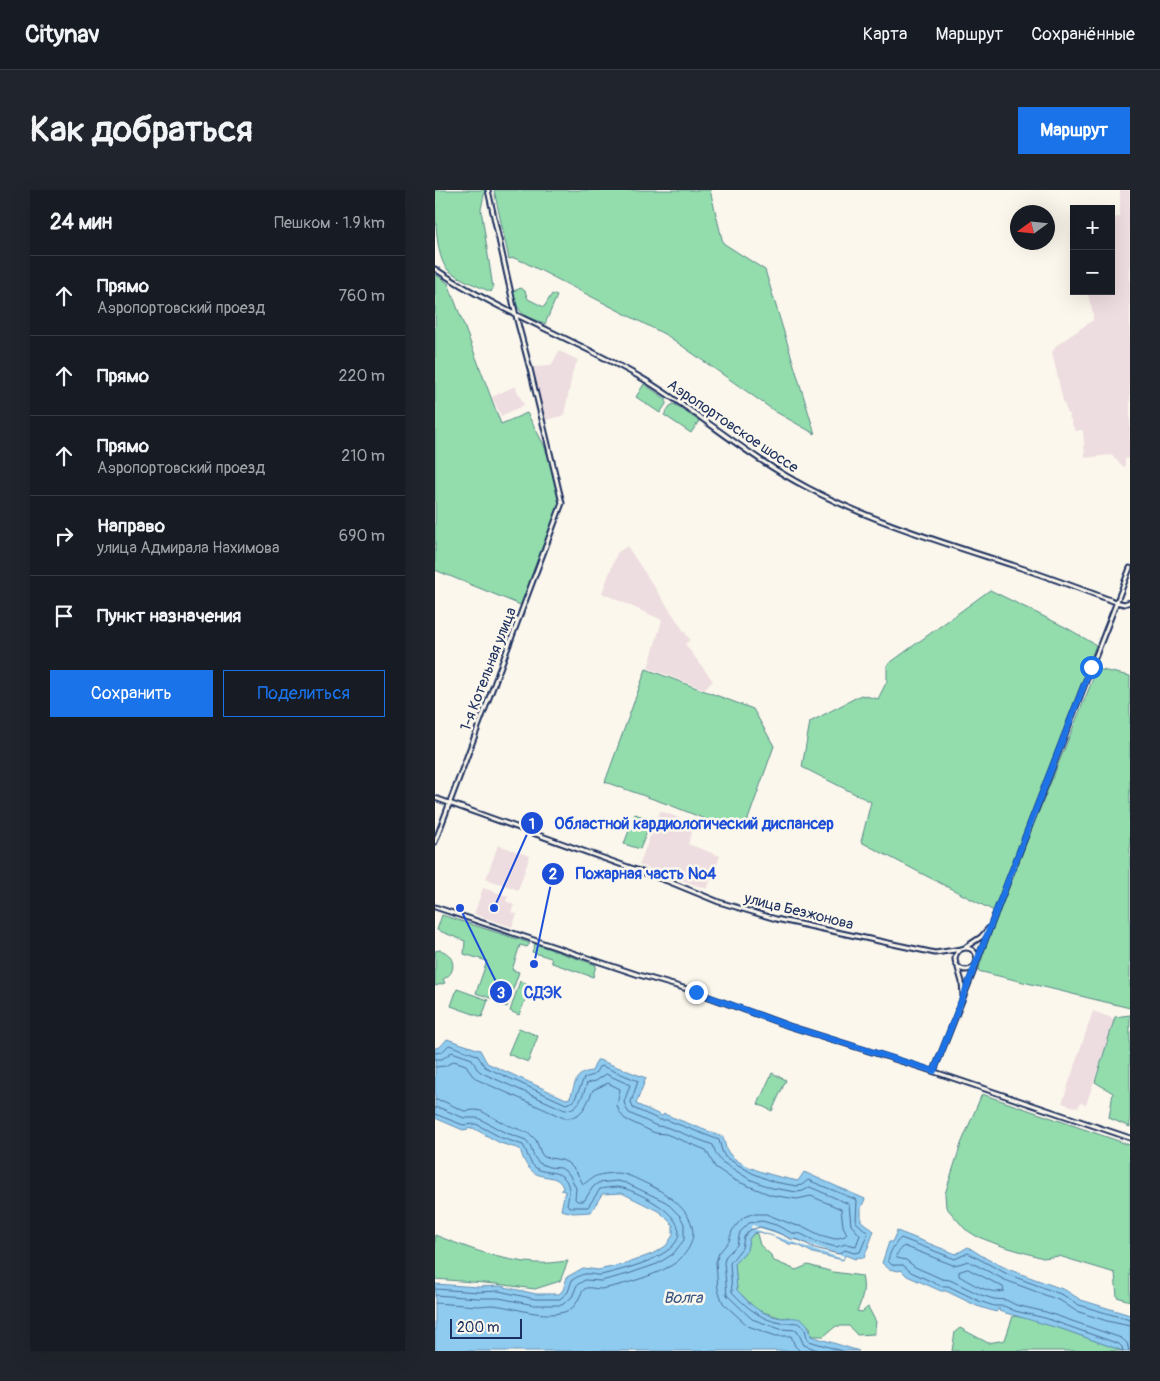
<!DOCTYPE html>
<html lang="ru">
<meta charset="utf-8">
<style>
body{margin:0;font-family:Pangolin,sans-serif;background:#20242c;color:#f1f3f6}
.controls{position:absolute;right:15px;top:15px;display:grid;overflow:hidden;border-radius:0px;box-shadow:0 5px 20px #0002}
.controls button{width:45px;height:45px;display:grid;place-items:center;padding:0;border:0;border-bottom:1px solid #363941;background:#171b24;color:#f1f3f6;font:25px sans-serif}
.compass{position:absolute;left:575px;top:15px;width:45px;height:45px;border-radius:50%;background:#171b24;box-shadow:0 5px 20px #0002;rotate:255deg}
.scale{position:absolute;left:15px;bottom:12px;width:72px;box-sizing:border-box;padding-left:5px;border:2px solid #1b2f5e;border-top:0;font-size:14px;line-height:18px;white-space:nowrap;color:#1b2f5e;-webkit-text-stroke:4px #fbf7ec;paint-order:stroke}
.stop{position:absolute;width:15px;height:15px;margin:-11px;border:4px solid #1a73e8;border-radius:50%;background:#fff}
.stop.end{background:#1a73e8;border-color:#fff;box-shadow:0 1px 5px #0008}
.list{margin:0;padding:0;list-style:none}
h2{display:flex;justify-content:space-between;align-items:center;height:65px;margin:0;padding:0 20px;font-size:21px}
h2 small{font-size:16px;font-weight:400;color:#9ea1a6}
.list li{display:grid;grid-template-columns:32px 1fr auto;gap:15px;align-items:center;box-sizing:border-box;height:80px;padding:0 20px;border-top:1px solid #363941}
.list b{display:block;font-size:19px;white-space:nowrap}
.list p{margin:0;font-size:16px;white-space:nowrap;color:#9ea1a6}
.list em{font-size:16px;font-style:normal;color:#9ea1a6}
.actions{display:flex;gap:10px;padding:15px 20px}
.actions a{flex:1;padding:11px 0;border:1px solid #1a73e8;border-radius:0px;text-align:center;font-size:18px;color:#1a73e8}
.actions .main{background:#1a73e8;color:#fff}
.icon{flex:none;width:28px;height:28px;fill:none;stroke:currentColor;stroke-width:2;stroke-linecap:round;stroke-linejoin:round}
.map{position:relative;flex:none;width:695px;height:1161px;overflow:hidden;border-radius:0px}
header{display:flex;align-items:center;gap:30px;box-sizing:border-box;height:70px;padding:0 25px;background:#171b24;border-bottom:1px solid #363941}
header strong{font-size:24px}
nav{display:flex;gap:28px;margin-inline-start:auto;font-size:18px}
.intro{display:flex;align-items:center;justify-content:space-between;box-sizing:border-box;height:120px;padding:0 30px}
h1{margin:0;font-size:35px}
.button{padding:12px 22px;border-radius:0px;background:#1a73e8;color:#fff;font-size:18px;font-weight:700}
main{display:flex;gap:30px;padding:0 30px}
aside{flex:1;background:#171b24;border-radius:0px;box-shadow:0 5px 20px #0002}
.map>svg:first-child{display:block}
.built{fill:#eedde0}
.green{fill:#93ddad;stroke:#578686}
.water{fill:#8fcbef;stroke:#618db5}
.pier{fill:#fbf7ec}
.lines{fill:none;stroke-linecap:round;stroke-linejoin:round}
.shore{stroke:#496d98;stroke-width:1}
.secondary-casing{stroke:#1b2f5e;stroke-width:7}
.secondary{stroke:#fbf7ec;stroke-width:3}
.route{stroke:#1a73e8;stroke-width:6}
.labels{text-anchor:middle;stroke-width:5;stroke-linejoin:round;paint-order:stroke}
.street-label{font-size:15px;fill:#1b2f5e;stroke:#fbf7ec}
.water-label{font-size:16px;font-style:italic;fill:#385682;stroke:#fbf7ec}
.leader{fill:none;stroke:#1d4ed8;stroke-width:2}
.callout-dot{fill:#1d4ed8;stroke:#fbf7ec;stroke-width:2}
.mark-label{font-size:15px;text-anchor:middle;font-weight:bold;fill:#fff}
.callout-label{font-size:16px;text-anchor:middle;font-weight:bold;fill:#1d4ed8;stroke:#fbf7ec;stroke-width:5;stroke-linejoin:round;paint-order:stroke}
</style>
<header>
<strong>Citynav</strong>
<nav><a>Карта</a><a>Маршрут</a><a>Сохранённые</a></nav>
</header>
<div class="intro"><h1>Как добраться</h1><a class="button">Маршрут</a></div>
<main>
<aside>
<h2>24 мин<small>Пешком · 1.9 km</small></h2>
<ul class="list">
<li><svg class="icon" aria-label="ahead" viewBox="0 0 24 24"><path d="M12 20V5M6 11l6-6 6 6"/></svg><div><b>Прямо</b><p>Аэропортовский проезд</p></div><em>760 m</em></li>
<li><svg class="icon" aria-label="ahead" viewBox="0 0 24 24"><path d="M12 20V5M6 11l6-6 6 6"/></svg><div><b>Прямо</b></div><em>220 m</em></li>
<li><svg class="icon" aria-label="ahead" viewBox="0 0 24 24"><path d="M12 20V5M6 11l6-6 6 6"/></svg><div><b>Прямо</b><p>Аэропортовский проезд</p></div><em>210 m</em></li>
<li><svg class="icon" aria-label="right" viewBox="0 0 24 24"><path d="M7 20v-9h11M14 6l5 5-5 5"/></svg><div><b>Направо</b><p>улица Адмирала Нахимова</p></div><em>690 m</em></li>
<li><svg class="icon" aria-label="arrive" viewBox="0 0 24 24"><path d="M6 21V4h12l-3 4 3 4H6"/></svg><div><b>Пункт назначения</b></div></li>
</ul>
<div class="actions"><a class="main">Сохранить</a><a>Поделиться</a></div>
</aside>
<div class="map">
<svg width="695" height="1161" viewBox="0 0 695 1161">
<rect width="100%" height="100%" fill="#fbf7ec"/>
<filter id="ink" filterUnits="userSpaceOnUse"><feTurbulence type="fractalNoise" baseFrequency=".02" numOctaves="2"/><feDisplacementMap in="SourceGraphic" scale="10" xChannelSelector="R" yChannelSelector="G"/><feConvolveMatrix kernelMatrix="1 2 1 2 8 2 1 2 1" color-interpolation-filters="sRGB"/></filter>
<g filter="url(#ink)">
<path class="built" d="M685,0H695V268L690,269V278L676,265L650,268L648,240L640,241L628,211L617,162L622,155L658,130V123L652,101H676V29L685,26Z
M124,161L143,170L138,181L129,225L108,231L98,177L116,176Z
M80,196L89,215L66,226L57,207Z
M192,356L255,450L250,454L278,491L269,499L213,478L227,430L167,403L182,363Z
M225,621L260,634L253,654L285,666L272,699L204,675Z
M63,655L95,666L83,700L51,689Z
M48,698L73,706L71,711L79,715L76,722L82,724L77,737L39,724Z
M658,821L680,829L651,915L645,913L643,918L627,913Z"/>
<path class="green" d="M0,0H50L46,19L58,98L56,102C43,96 24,89 13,80C0,68 0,19 0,0Z
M59,0H275L288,53L330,80L380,244L341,222L233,146L89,72L79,68L74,69Z
M0,84L13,93L66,234L92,223L109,255L118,280L125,313L88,416L0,380Z
M86,98L90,101L93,109L109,117L117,104L122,106L110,134C89,125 83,126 78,102L81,100Z
M209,194L231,209V214L225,223L201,207Z
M239,214L264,231L256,243L229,225L235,216Z
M555,400L632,438L661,455L559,721L426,652L436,612L367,577L375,532L426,505L443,509L452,491V475Z
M211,479L318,519L339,556L311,635L300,641L235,615L170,592Z
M662,479L695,486V818L543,781L557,736Z
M200,624L217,630L205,659L189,654Z
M7,725L95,753L92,757L85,755L77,780L84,782L72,817L66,815L67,812L41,803L52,771L29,764L30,751L2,740Z
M100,754L161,775L158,787L117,773L116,768L97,762Z
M5,760C20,764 23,783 8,789L10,793L0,796V761Z
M85,791L96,796L84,825L75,821Z
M22,799L53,810L47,827L16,816Z
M695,825V937L674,928L678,903L660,892L680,827Z
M84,838L103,846L93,872L73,864Z
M337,883L351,890L337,921L323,914Z
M547,904L695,955V1111L682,1107L680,1083L624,1066L608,1068L567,1056L541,1046L530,1039L511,1017L510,1004L526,954Z
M319,1043L322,1044L325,1055L336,1065L337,1070L361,1080L373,1075L398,1082L427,1086C430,1098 428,1109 422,1121L427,1122L433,1117L441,1132L439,1144L422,1145L414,1136H401L389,1146H376L375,1137L353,1127L347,1128L322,1120L302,1100L300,1073L312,1060L314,1049Z
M0,1045C33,1058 66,1071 101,1073C112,1074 122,1072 133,1071L125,1091L100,1099L62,1094L0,1089Z
M578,1126L593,1128L630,1140L688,1161H517L520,1142L525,1138L553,1153L570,1150Z"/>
<path class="water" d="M12,849L45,860L52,873L131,909L135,908C141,893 139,883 157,881L162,870H164L211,888L201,914L227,926L229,924L288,947C290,952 290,958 293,962C305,979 344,987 363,991L369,982L430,1009L426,1018V1031L439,1041L429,1068L423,1067L420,1069L410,1065L408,1070L378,1063L363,1055L354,1054L338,1046L325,1042L319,1043L314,1049L312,1060L300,1073L302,1100C308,1106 314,1114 322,1119C327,1123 342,1128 348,1128C365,1127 373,1128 376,1146L424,1161H0V1094L43,1097L65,1096L101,1104H124L128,1100L132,1087L148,1078L163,1080L190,1074L217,1064L231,1056L238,1045V1035L225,1022L187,1003L167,1004L156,1022L138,1023L126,1020L130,1001L126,1000L128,998C124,983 106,990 97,981C90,975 88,968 85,959L65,953L38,938L28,940L0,928V858L5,857Z
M462,1041L521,1064L533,1057L552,1069L575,1080L630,1100L646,1110L695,1125V1161H688L630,1140L564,1121V1118L561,1122L542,1116L511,1101H506L472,1086L466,1080L464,1081L454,1079L447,1073L454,1052H457Z"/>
<path class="pier" d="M317,1035L409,1066L408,1069L316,1038Z"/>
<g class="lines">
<path class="shore" d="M0,863L7,862L14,855L42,865L50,877L131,914L139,911L149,888L159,885L164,877L167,876L203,891L196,912L198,918L225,930H232L284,950L287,961L290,967L317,983L339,992L362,996L367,995L373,990L422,1010L421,1032L433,1043L425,1062L419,1063L410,1060L403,1064L380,1058L364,1050L356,1049L339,1041L325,1037L315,1040L309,1047L307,1058L295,1073L297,1102C310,1116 326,1130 346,1133C352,1134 359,1131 365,1134C372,1138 370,1146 374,1151L407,1161
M0,869H7L17,862L37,869L42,879L47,883L130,920C145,919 148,905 152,893L161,891L171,884L195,895L189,912L191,918L194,923L222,936L231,937L278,955L281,964L287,972L314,989L337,998L362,1002L368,1001L375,997L414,1014L416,1035L425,1045L421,1056L411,1054L401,1057L382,1052L366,1044L357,1043L341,1035L327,1031L314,1033L305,1042L302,1055L291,1066L289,1072L292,1105L317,1129L345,1139L362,1140L369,1155L385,1161
M0,877L10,876L19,871L31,875L37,885L43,890L129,928C148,928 151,915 158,900L173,893L185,899L182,916L185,923L190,929L220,943L231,944L271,960L280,977L299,990L336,1005L362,1009L376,1006L406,1019L408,1036L412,1044L410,1046L400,1049L385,1045L369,1037L359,1035L331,1024H317L309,1027L304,1032L297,1041L294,1051L284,1063L281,1072L283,1100L288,1113L313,1136L341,1146H356L360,1156L365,1161
M0,910L8,911L29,921L40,920L46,921L72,935L94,943L101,950L106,963L109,967L127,970L133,973L141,981L148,994C152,993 153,990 157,988C163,984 176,983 183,983C192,984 200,988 208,992C238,1005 280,1036 244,1070C230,1083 185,1096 166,1099C161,1099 155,1097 151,1098C144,1101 144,1119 129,1122C107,1128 85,1119 65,1116C57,1114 49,1116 42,1116C28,1115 14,1114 0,1113
M0,918H5L29,928H43L69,942L91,950L95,955L99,967L104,973L114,977L126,978L134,984L141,998L140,1009L142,1011H149L158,997L163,993L182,991L191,993L231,1012L245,1026L249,1034V1050L238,1064L222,1074L193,1084L166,1091L150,1090L142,1095L137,1107L127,1115H99L64,1108H43L0,1105
M0,924L28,935L41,934L67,948L88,955C93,963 93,972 101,978C108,983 116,981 123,984C136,989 135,1004 132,1014L134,1017H153L165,999C172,998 181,996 188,998C205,1003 251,1025 243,1048C235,1069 186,1080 166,1085C161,1086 156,1083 151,1084C146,1084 141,1088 137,1090L133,1102L125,1109H100L64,1101L43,1102L0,1099
M533,1079L568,1097L569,1101C555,1105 536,1093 524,1086V1082Z
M688,1161L687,1157L684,1154L610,1128L580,1121L569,1116H559L544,1111L513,1096H506L476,1082L468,1075H457L453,1071C454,1063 460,1053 466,1048L520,1069L533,1063L572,1084L628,1105L644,1115L695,1130
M694,1161L692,1153L686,1148L611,1122L581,1115L571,1110L559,1109L546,1105L515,1090L507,1089L480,1077L471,1070L462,1068L461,1065L469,1056L518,1075L524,1074L533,1071L570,1090L626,1111L641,1121L672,1131L695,1136"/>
<defs>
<path id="secondary" d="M0,79C66,123 142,150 210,190C266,224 313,267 373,298C438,332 510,353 580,376C614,387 648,400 681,412L689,414L695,412
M0,608L235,692L284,712L341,729L500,763L527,759
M0,652L127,313L95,179L81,126L53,0
M0,717L204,785L252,799L354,836L488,878L695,948
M531,757L546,747L553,739
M520 769a11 11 0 1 1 22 0a11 11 0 1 1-22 0Z
M542,771L695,378
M523,778L527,792L528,806
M499,881L541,775"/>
</defs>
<use href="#secondary" class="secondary-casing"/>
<use href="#secondary" class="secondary"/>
</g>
</g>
<g class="lines" filter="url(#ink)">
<path class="route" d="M261,802L354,836L499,881L656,477"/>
</g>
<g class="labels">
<g class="street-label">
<text transform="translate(298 236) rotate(34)" y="5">Аэропортовское шоссе</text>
<text transform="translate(53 479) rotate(-69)" y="5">1-я Котельная улица</text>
<text transform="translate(364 721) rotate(14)" y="5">улица Безжонова</text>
</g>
<g class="water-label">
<text x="248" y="1113">Волга</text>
</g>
</g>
<path class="leader" d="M59 718L97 633M99 774L118 684M25 718L66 802"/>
<g class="callout-dot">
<circle cx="59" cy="718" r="5"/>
<circle cx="99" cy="774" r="5"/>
<circle cx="25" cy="718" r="5"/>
<circle cx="97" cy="633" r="12"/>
<circle cx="118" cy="684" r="12"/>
<circle cx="66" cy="802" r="12"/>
</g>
<g class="mark-label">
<text x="97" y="639">1</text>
<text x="118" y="689">2</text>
<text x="66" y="808">3</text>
</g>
<g class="callout-label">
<text x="259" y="639">Областной кардиологический диспансер</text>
<text x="211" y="689">Пожарная часть №4</text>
<text x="108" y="808">СДЭК</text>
</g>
</svg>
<div class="controls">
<button>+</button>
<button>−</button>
</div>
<svg class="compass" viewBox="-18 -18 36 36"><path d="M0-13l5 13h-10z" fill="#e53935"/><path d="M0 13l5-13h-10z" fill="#9ea1a6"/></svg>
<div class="scale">200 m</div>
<div class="stop" style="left:656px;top:477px"></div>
<div class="stop end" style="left:261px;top:802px"></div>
</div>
</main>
